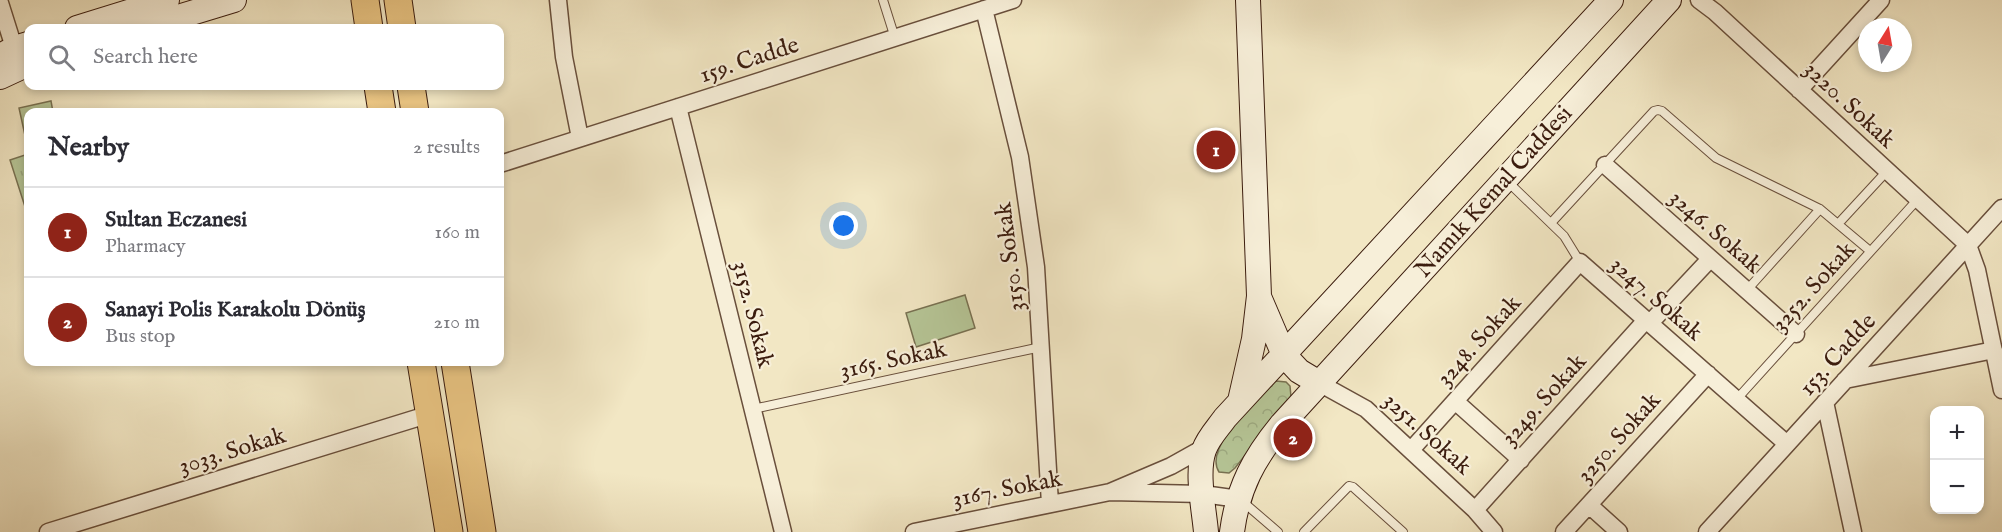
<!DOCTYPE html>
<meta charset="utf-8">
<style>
body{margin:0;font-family:"IM FELL English",serif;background:#f2f2f3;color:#2b2b33}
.controls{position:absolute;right:18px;bottom:18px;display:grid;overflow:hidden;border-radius:12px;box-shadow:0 3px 9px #0003}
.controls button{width:54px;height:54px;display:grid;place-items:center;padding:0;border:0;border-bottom:2px solid #e1e1e2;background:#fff;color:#2b2b33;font:30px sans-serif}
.compass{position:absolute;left:1858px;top:18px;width:54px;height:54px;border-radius:50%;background:#fff;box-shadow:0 3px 9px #0003;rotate:11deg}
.you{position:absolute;left:844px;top:226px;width:21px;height:21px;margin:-15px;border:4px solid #fff;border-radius:50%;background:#1a73e8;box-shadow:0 0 0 9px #1a73e833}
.badge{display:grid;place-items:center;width:39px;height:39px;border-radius:50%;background:#8f2418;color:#fff;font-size:20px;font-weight:700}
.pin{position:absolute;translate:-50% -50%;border:3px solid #fff;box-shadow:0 2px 6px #0006}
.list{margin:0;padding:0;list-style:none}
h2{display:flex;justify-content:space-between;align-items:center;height:78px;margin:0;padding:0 24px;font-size:26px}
h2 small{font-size:20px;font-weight:400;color:#7c7c81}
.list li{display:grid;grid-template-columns:39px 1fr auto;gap:18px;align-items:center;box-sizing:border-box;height:90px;padding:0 24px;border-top:2px solid #e1e1e2}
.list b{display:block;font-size:22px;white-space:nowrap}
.list p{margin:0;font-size:20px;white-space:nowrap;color:#7c7c81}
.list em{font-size:20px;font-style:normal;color:#7c7c81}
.icon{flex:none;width:33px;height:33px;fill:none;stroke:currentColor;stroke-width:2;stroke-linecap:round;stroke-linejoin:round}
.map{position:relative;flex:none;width:2002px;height:532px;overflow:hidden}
.search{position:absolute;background:#fff;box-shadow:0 3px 9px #0003;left:24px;top:24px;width:480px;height:66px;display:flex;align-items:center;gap:15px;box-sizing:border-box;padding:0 21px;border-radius:12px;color:#7c7c81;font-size:22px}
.panel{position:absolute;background:#fff;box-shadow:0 3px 9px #0003;left:24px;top:108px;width:480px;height:258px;border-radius:12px}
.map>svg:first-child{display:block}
.grass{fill:#b6c697;stroke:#787152;stroke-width:1.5}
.forest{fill:url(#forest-crowns);stroke:#787152;stroke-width:1.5}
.park{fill:url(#park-tufts);stroke:#787152;stroke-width:1.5}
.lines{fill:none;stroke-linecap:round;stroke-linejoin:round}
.lane-casing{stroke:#694f3c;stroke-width:10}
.street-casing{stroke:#694f3c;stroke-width:19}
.secondary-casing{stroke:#3b1c0e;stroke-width:26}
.primary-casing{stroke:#3b1c0e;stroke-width:29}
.lane{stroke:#f7efd9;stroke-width:8}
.street{stroke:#f7efd9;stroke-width:16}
.secondary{stroke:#f7efd9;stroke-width:24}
.primary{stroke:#e9c482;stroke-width:27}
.labels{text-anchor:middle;stroke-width:4.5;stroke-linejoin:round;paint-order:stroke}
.street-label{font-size:24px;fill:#3b1c0e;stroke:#f7efd9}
</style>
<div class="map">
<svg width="2002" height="532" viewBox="0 0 2002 532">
<defs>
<pattern id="forest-crowns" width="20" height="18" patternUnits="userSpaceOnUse" patternTransform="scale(1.5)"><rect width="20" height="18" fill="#b6c697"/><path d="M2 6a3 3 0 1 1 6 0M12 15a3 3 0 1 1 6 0" fill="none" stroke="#9daa81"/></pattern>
<pattern id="park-tufts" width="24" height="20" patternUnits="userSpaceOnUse" patternTransform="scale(1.5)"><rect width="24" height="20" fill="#b6c697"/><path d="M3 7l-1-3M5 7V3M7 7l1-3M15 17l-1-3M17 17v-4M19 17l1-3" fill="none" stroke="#9daa81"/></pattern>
</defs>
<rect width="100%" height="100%" fill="#f2e7c4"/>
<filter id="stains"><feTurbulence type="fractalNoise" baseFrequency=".00333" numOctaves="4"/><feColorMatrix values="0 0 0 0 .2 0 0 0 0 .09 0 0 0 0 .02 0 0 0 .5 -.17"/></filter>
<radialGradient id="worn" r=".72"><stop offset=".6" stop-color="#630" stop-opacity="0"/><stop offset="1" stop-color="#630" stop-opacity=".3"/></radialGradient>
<path class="grass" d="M51,101L53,112H28V149L19,108Z
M965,295L975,328L916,347L906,313Z"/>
<path class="forest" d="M1276,381L1286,382L1290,386L1291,397L1235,468L1229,473L1219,472C1203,448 1255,402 1271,384Z"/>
<path class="park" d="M28,154V216L10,160Z"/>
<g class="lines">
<defs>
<path id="lane" d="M883,0L895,38
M1507,181L1564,236L1580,262
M1551,223L1654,111L1658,110L1662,111L1716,158L1820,209L1870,251
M1838,224L1887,171
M1747,290L1820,209
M1736,400L1918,199
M753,409L1041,347
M1242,501L1278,532
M1304,532L1349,486L1353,487L1403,532"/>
<path id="street" d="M558,0L564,57L580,138
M1699,0L1715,12L1968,245L1977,270L2002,390
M0,3L17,57
M984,9L1020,157L1036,267L1050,504
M1799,90L1881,0
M678,107L783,532
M500,164L1013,0
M1605,165L1796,334
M1650,323L1710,259
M1845,380L1994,350
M1319,383L1366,409L1475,510L1494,532
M1455,401L1521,460
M1825,402L1853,532
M1205,447L1171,466L1110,492L1203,494L1239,499
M1411,450L1580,262L1787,444
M1589,505L1619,532
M1475,510L1646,320
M48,532L430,414
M914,532L1110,492
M1564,532L1708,374
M1707,532L2002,208"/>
<path id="secondary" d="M77,28L167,0
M142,28L234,0
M0,56L15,48L28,44
M0,77L28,64
M1260,299L1284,355L1299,371L1319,383
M1240,401L1254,339L1259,296L1248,0
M1206,532C1204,509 1196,472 1204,450C1208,438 1218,428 1225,418L1611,0
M1232,532C1238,487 1254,458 1282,424L1669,0"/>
<path id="primary" d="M365,0L369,28
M398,0L402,28
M378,86L382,112
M411,86L415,112
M421,362L449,532
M455,362L482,532"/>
</defs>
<use href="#lane" class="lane-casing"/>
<use href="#street" class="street-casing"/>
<use href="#secondary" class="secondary-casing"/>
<use href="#primary" class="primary-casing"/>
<use href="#lane" class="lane"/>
<use href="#street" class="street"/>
<use href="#secondary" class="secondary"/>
<use href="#primary" class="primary"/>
</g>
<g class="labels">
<g class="street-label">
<text transform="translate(749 59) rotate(-18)" y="8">159. Cadde</text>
<text transform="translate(1850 104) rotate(43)" y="8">3220. Sokak</text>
<text transform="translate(1493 191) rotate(-48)" y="8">Namık Kemal Caddesi</text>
<text transform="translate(1716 231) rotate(41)" y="8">3246. Sokak</text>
<text transform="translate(1009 257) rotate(-97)" y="8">3150. Sokak</text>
<text transform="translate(1813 286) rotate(-48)" y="8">3252. Sokak</text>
<text transform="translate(1657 298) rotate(41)" y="8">3247. Sokak</text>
<text transform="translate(754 314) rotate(76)" y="8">3152. Sokak</text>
<text transform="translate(1478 340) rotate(-48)" y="8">3248. Sokak</text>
<text transform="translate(1837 354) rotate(-48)" y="8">153. Cadde</text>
<text transform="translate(893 359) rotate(-12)" y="8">3165. Sokak</text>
<text transform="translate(1543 399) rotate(-48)" y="8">3249. Sokak</text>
<text transform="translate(1428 433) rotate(42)" y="8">3251. Sokak</text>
<text transform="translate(1618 437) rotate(-48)" y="8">3250. Sokak</text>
<text transform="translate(232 450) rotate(-17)" y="8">3033. Sokak</text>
<text transform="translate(1007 488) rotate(-11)" y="8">3167. Sokak</text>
</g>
</g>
<rect width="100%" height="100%" filter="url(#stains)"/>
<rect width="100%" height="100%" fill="url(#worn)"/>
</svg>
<div class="controls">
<button>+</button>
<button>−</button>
</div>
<svg class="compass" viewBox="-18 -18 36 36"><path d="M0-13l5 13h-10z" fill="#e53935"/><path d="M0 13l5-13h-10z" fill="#7c7c81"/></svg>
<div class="you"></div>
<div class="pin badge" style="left:1216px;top:150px">1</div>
<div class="pin badge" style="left:1293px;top:438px">2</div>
<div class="search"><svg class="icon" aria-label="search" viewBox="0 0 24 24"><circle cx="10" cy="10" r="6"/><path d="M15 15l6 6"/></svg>Search here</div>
<section class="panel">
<h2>Nearby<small>2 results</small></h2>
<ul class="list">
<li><span class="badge">1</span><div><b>Sultan Eczanesi</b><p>Pharmacy</p></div><em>160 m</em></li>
<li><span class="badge">2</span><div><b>Sanayi Polis Karakolu Dönüş</b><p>Bus stop</p></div><em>210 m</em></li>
</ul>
</section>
</div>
